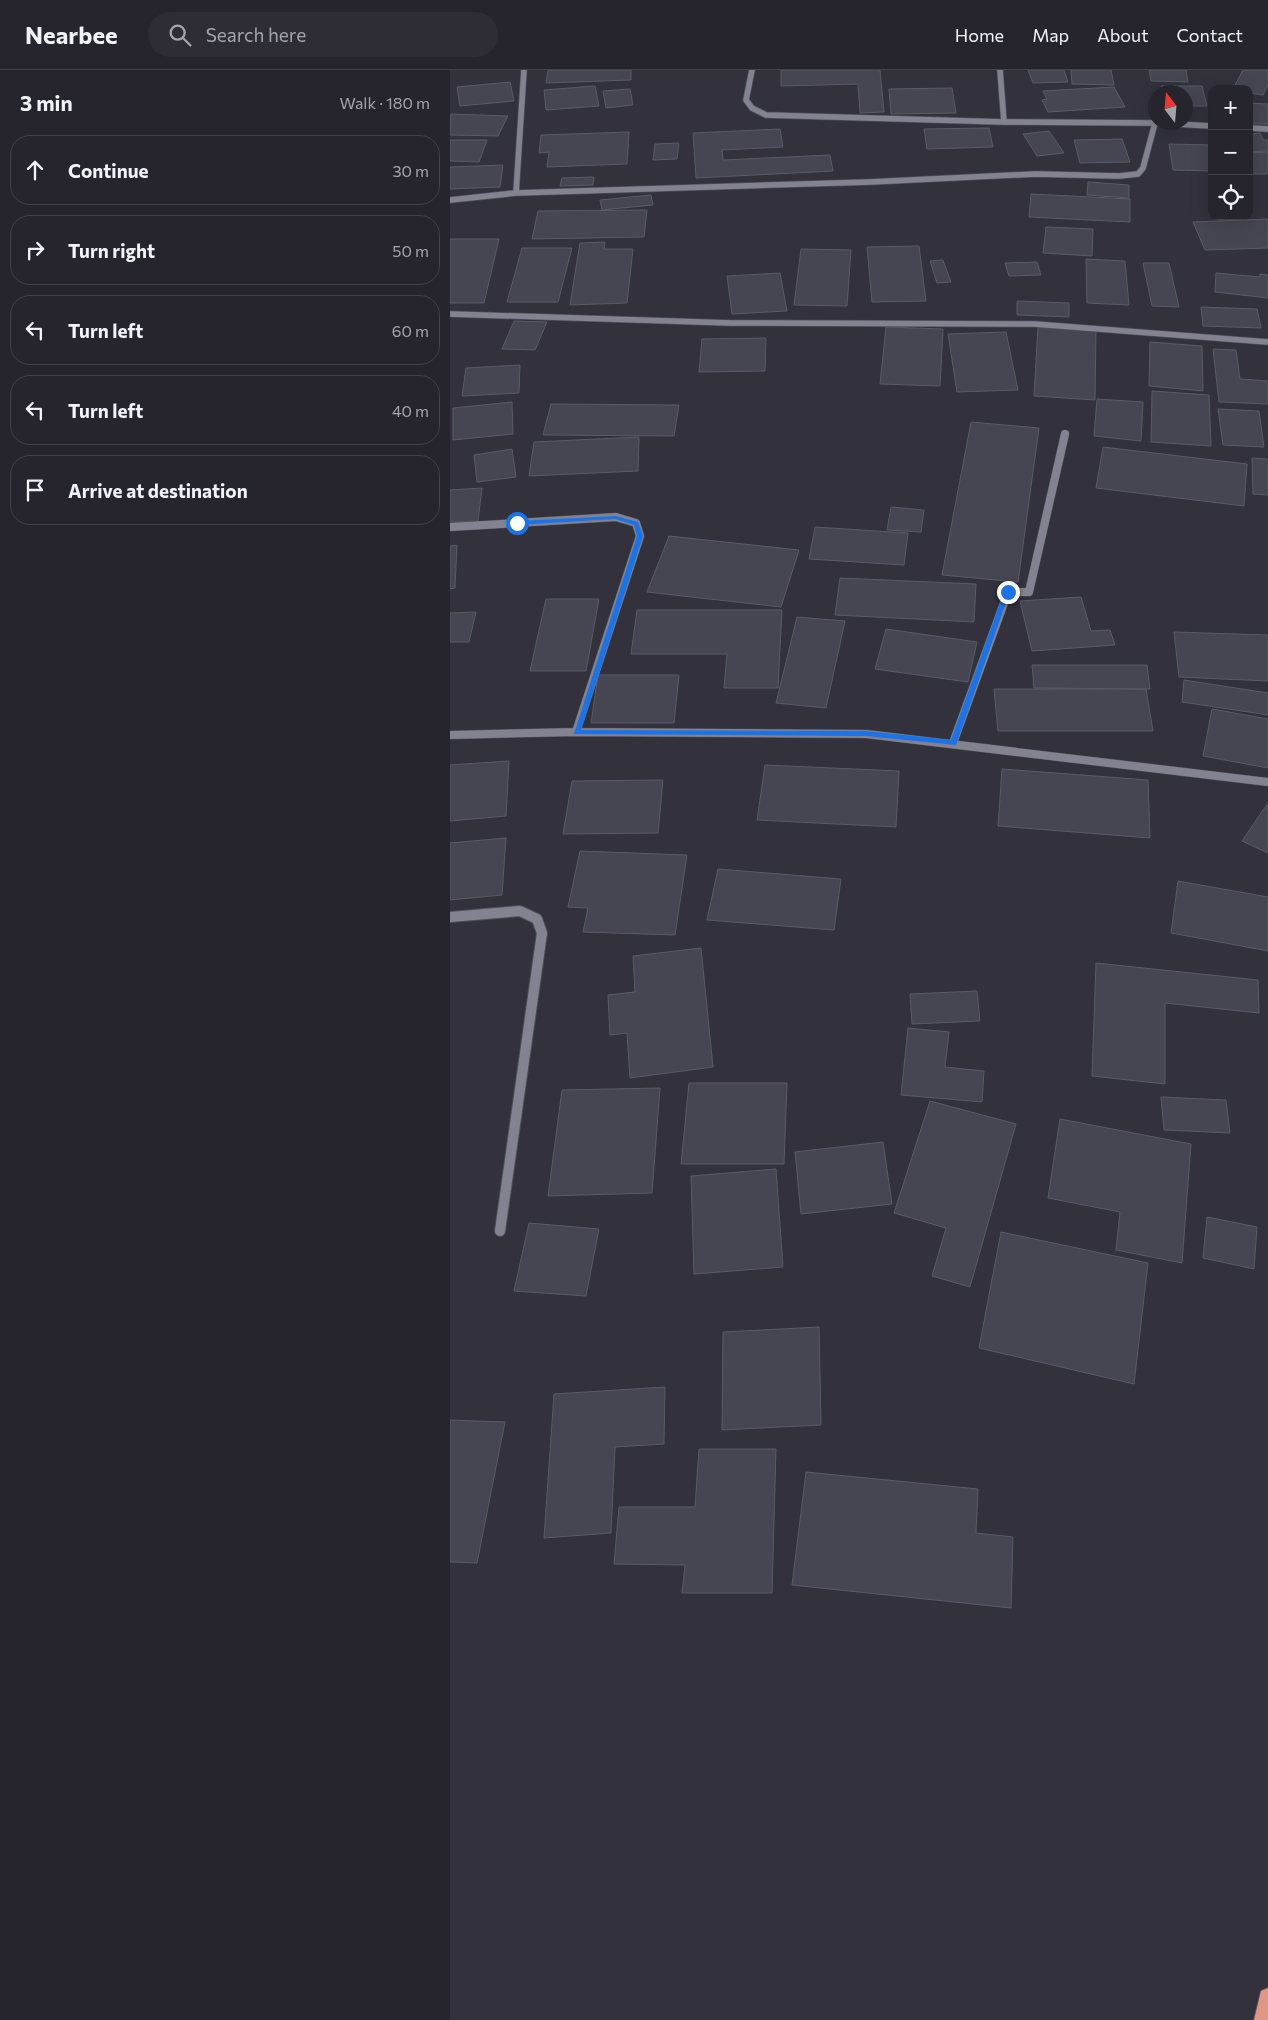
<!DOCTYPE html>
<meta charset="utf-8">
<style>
body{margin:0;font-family:Commissioner,sans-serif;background:#2e2d35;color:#f1f3f6}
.controls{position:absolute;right:15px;top:15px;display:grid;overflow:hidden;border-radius:10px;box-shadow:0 5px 20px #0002}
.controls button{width:45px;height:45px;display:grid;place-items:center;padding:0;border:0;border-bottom:1px solid #424249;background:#26252d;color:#f1f3f6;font:25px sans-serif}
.compass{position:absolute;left:698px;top:15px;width:45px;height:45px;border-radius:50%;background:#26252d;box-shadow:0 5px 20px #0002;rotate:344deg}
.stop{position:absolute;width:15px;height:15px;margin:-11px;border:4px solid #1a73e8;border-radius:50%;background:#fff}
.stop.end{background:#1a73e8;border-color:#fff;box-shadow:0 1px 5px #0008}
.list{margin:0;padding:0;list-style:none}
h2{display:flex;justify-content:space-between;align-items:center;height:65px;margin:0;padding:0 20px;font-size:21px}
h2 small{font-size:16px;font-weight:400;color:#a4a5aa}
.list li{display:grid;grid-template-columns:32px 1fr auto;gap:15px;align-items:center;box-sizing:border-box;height:70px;margin:0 10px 10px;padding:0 10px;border:1px solid #424249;border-radius:20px}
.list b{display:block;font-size:19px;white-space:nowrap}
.list em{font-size:16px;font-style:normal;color:#a4a5aa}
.icon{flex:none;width:28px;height:28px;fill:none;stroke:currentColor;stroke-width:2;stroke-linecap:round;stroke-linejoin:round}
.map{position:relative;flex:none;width:818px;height:1950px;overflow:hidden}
header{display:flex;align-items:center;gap:30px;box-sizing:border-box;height:70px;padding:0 25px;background:#26252d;border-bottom:1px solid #424249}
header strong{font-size:24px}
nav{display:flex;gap:28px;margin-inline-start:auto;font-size:18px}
.search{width:350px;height:45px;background:#2e2d35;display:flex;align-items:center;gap:12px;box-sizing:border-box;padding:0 18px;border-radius:28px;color:#a4a5aa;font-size:19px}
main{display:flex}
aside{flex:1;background:#26252d}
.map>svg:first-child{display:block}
.building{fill:#464652;stroke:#5b5b67}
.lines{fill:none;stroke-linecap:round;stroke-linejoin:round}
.minor-far2-casing{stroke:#505059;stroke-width:7}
.minor-far1-casing{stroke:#505059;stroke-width:9}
.minor-casing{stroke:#505059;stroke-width:12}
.trunk-casing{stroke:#505059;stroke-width:2}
.minor-far2{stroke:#838290;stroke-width:5.5}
.minor-far1{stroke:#838290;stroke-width:8}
.minor{stroke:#838290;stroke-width:10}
.trunk{fill:#e09786;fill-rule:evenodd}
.route{fill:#1a73e8}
</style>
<header>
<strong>Nearbee</strong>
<div class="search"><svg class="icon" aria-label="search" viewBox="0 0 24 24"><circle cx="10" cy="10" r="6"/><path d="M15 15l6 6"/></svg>Search here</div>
<nav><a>Home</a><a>Map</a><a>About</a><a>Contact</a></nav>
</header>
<main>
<aside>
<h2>3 min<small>Walk · 180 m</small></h2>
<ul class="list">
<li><svg class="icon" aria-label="ahead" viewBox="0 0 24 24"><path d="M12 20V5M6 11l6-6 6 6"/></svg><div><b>Continue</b></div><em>30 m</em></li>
<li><svg class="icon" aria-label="right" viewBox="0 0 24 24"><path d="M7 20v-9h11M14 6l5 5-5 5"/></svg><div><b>Turn right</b></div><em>50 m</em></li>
<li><svg class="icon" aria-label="left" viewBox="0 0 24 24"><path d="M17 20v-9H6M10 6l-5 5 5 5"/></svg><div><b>Turn left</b></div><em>60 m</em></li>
<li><svg class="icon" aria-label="left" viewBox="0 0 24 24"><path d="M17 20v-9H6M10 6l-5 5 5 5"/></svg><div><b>Turn left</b></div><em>40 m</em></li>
<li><svg class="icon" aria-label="arrive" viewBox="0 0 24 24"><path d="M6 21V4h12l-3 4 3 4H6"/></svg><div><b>Arrive at destination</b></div></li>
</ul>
</aside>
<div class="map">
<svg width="818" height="1950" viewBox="0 0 818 1950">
<rect width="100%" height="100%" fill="#32313c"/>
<path class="building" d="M98,0H181V10L96,13Z
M331,0H430L434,42L410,43L408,14L331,16Z
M578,0H614L618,12L583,13Z
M621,0H661L664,15L622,14Z
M699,0H736L738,12L701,11Z
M793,0H818V15L813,25L799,23V19H783Z
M60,12L64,31L10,36L7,17Z
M145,16L149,36L96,40L94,20Z
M711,16H752L757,36H736V22H712Z
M664,17L675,37L598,42L592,30L597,29L593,21Z
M502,18L506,43L441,44L439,19Z
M180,19L183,35L156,38L153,21Z
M799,33L818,34V54H799Z
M1,44L58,46L48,66L0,65Z
M539,58L543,77L477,79L474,59Z
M330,59L333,77L272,80L273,90L380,85L383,101L246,108L243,63Z
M599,61L614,83L587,86L573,64Z
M179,62L177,94L97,97L99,82L89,83L91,65Z
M810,63L813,70H818V81L799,82V64Z
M672,69L680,92L630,93L624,70Z
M0,70H37L29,92L0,91Z
M229,73L227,89L203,90L205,74Z
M719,74L762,75V101L723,100Z
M818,82V104H799V83Z
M53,95L50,117L0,119V97Z
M144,107L143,115L110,116L112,108Z
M638,112L679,115V128L637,125Z
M581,124L680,129V152L579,147Z
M201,125L203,135L152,140L150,130Z
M197,140L194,167L82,169L88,141Z
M818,149V178L755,180L743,152Z
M596,157L643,159L642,186L593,183Z
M0,169H49L34,233H0Z
M155,172L154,179H183L177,233L120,235L130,173Z
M469,176L476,231L422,232L417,177Z
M72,178H122L108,232H57Z
M351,179L401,180L397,236L344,235Z
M636,189L675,191L679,235L637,233Z
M493,190L501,212L487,213L480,191Z
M587,192L591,205L559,206L555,193Z
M693,193H719L729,237L702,236Z
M330,203L337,241L282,244L277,206Z
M766,203L810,207V204L818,205V228L765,222Z
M567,231L619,233V247L567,245Z
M751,237L807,239L811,258L753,256Z
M64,251L97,252L85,280L52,279Z
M436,257L493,259L490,316L430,314Z
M588,257L646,260L645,330L584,326Z
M556,262L568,320L507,322L498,264Z
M316,268L315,301L249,302L252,269Z
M700,272L752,276L753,321L699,316Z
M763,279L786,280L790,309L818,311V334L769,332Z
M70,295L69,323L12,326L16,298Z
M702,321L759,325L761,376L701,372Z
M647,329L693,332L691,371L644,366Z
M62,332L63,364L3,370V338Z
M101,334L229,335L224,366L93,365Z
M768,339L809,341L814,377L773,375Z
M521,352L589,358L568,512L492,505Z
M189,367L188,401L79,406L84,372Z
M653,377L797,394L794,436L646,418Z
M62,379L66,407L27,412L24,385Z
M802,388L818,389V425L803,424Z
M32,418L28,451L0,452V420Z
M441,437L474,440L471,462L437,460Z
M365,457L458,463L454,495L359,489Z
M219,466L349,480L331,537L197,522Z
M7,475L5,518L0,519V476Z
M390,508L526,514L524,552L385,545Z
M631,527L641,561L660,560L665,575L582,581L570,531Z
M96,529H149L136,601H80Z
M187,540H332L328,618H274L277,584H181Z
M26,542L19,572H0V543Z
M347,547L395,551L376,638L326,633Z
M436,559L527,572L518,612L425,599Z
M724,562L818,565V611L729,607Z
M582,595H697L700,619L584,618Z
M148,605H229L224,653H141Z
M734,610L818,623V645L732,632Z
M544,619H696L703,661H548Z
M762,639L818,649V698L753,686Z
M59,691L56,746L0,751V695Z
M315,695L449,701L446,757L307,750Z
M552,699L698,710L700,768L548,756Z
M213,710L208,763L113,764L122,711Z
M818,733V783L792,771Z
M56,768L52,825L0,830V773Z
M130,781L237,785L225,865L133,862L138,838L118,837Z
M268,799L391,809L384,860L257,850Z
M728,811L818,827V881L721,863Z
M251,878L263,997L180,1008L177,963L160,965L158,925L185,922L183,886Z
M646,893L808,910L809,943L715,933V1014L642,1006Z
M527,921L530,951L462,954L460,924Z
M458,958L499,962L495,997L534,1001L532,1032L451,1025Z
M239,1013H337L334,1094H231Z
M210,1018L202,1123L98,1126L112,1020Z
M711,1027L776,1030L780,1063L714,1060Z
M480,1031L566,1054L520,1217L482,1206L496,1158L444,1143Z
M610,1049L741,1074L732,1193L666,1180L670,1142L598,1128Z
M433,1072L442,1134L351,1144L345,1082Z
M326,1099L333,1197L244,1204L241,1106Z
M757,1147L807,1157L804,1199L753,1188Z
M79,1153L149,1159L136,1226L64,1221Z
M551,1162L698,1193L684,1314L529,1278Z
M369,1257L371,1355L272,1360L273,1262Z
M215,1317L214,1374L165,1377L161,1463L94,1468L104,1324Z
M0,1350L55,1352L27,1493L0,1492Z
M249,1379H326L322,1523H232L235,1495L164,1494L169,1437H245Z
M356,1402L528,1419L526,1463L563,1467L561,1538L342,1515Z"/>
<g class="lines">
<defs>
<path id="minor-far2" d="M302,0L296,30L302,38L316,45L554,52L705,53L762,56
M550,0L554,52
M799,58L818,59
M66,123L74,0
M0,130L66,123L420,112L585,104L669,106L688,104L693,98L705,53
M0,244L281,253L584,254L818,272"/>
<path id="minor-far1" d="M0,457L166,447L186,453L190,466L126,662
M0,665L126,662L416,664L818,712
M503,673L558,522H579L615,364"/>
<path id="minor" d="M0,847L70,841L87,849L92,863L50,1161"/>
<path id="trunk" d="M818,1918V1950H804L811,1921Z"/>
</defs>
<use href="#minor-far2" class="minor-far2-casing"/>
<use href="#minor-far1" class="minor-far1-casing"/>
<use href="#minor" class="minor-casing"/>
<use href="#trunk" class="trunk-casing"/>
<use href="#minor-far2" class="minor-far2"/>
<use href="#minor-far1" class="minor-far1"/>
<use href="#minor" class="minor"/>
<use href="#trunk" class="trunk"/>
</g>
<path class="route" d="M166,446L188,452L193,466L131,660L416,661L501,670L554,522L560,521L506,675L416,666L124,664L187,466L184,455L165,449L67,455L64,453L67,451Z"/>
</svg>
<div class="controls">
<button>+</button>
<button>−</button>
<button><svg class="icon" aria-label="locate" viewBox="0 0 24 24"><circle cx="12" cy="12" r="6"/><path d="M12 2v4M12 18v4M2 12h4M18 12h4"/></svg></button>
</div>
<svg class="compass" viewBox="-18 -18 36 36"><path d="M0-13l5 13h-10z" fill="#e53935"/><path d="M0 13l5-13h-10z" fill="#a4a5aa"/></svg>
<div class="stop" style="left:67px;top:453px"></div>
<div class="stop end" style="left:558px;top:522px"></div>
</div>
</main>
